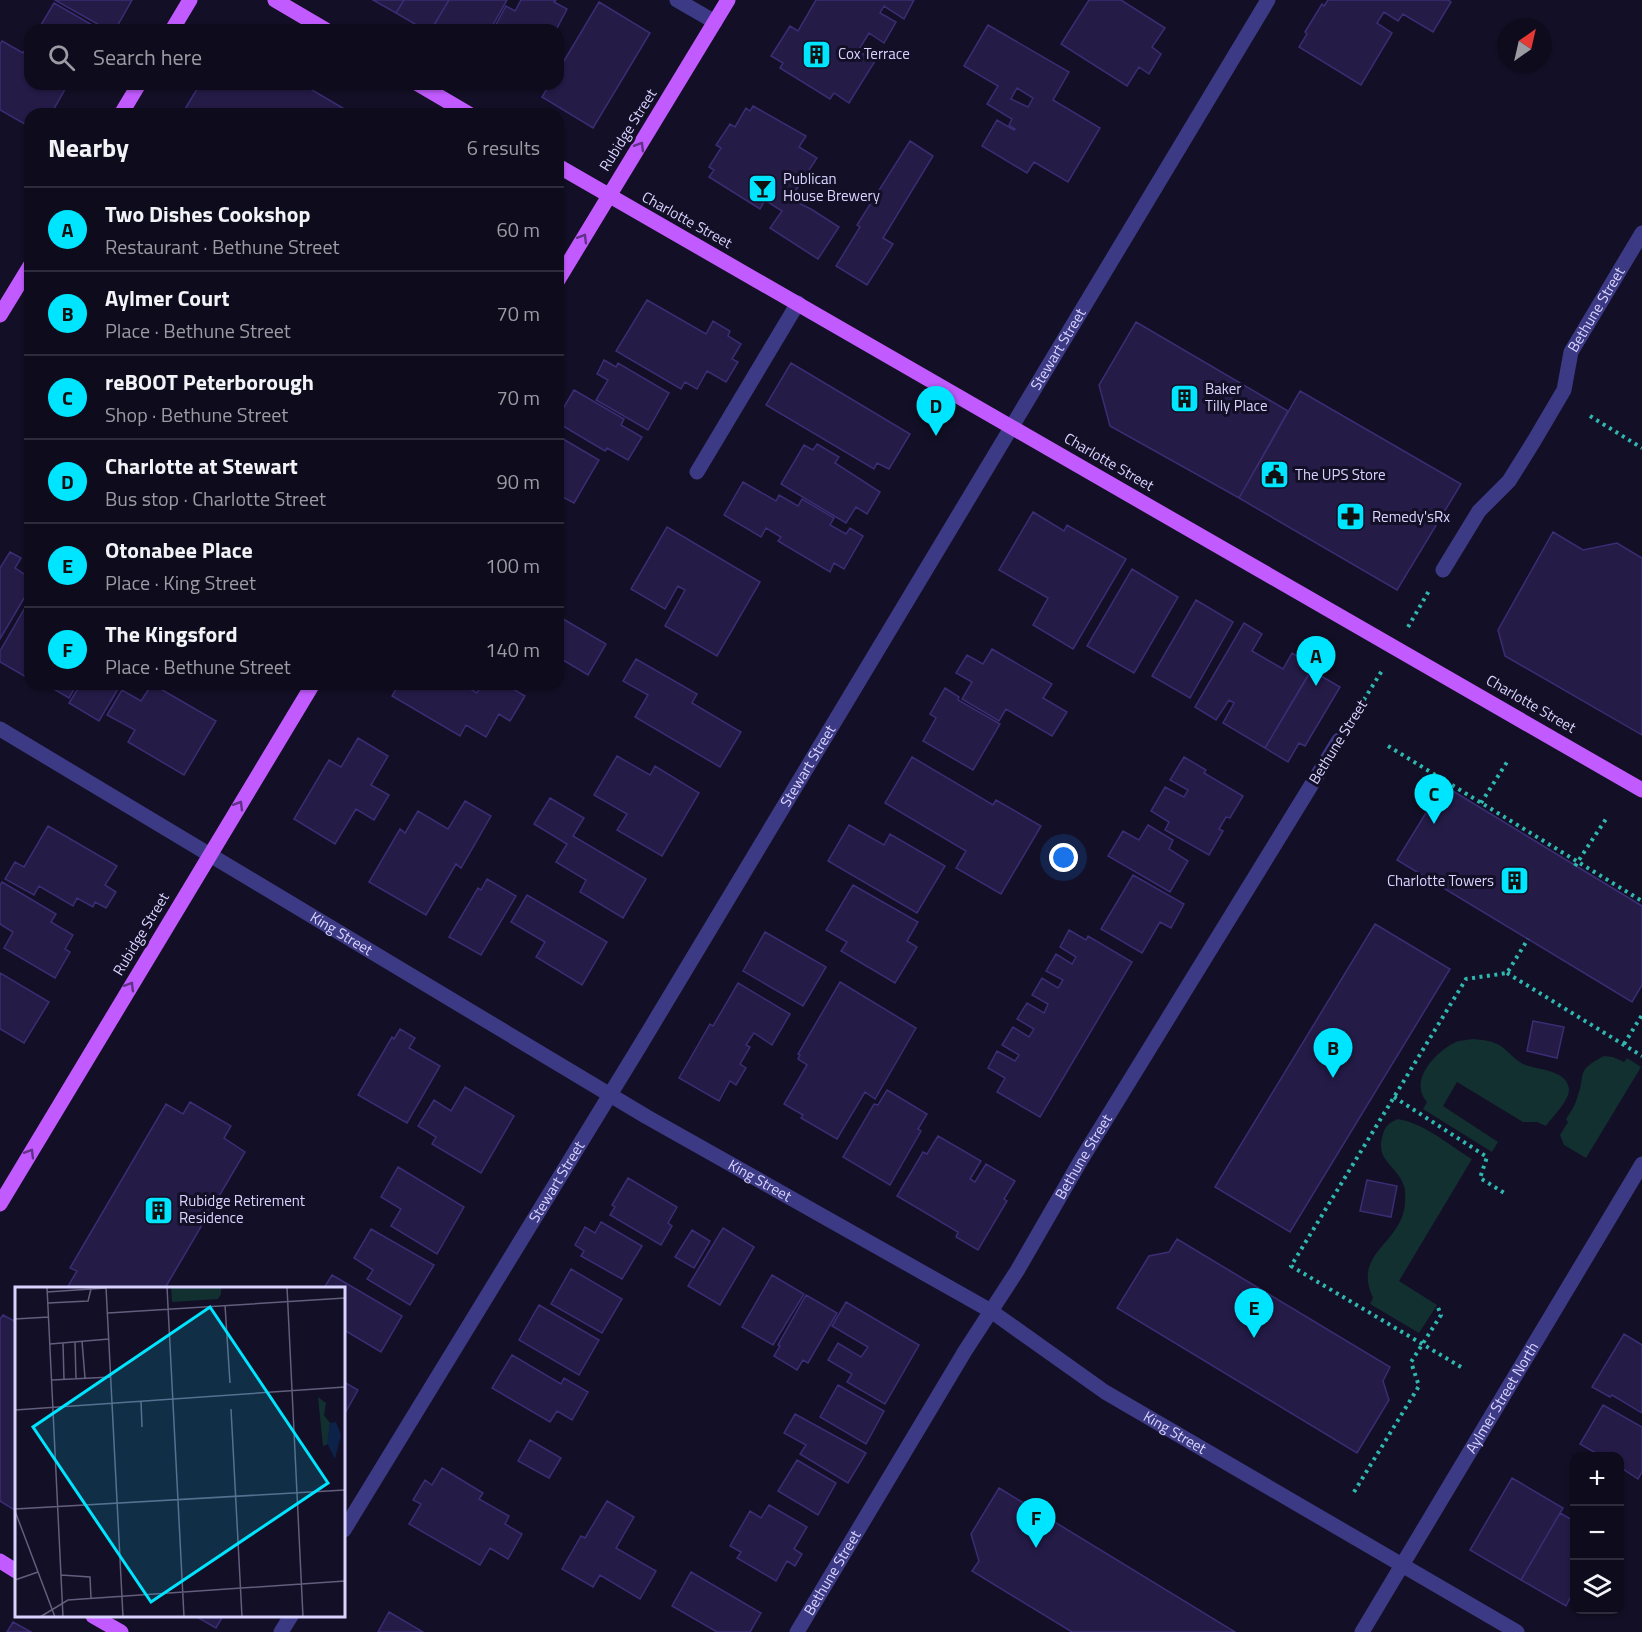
<!DOCTYPE html>
<meta charset="utf-8">
<style>
body{margin:0;font-family:"Titillium Web",sans-serif;background:#171425;color:#f1f3f6}
.controls{position:absolute;right:18px;bottom:18px;display:grid;overflow:hidden;border-radius:12px;box-shadow:0 2px 4px #0004}
.controls button{width:54px;height:54px;display:grid;place-items:center;padding:0;border:0;border-bottom:2px solid #2e2b3b;background:#0e0b1c;color:#f1f3f6;font:30px sans-serif}
.compass{position:absolute;left:1498px;top:18px;width:54px;height:54px;border-radius:50%;background:#0e0b1c;box-shadow:0 2px 4px #0004;rotate:34deg}
.you{position:absolute;left:1064px;top:858px;width:21px;height:21px;margin:-15px;border:4px solid #fff;border-radius:50%;background:#1a73e8;box-shadow:0 0 0 9px #1a73e833}
.badge{display:grid;place-items:center;width:39px;height:39px;border-radius:50%;background:#00e5ff;color:#111;font-size:20px;font-weight:700}
.pin{position:absolute;translate:-50% -50px;filter:drop-shadow(0 2px 3px #0008)}
.pin::after{content:'';position:absolute;top:32px;width:21px;height:18px;background:inherit;clip-path:polygon(0 0,100% 0,50% 100%)}
.list{margin:0;padding:0;list-style:none}
h2{display:flex;justify-content:space-between;align-items:center;height:78px;margin:0;padding:0 24px;font-size:26px}
h2 small{font-size:20px;font-weight:400;color:#9b9ba3}
.list li{display:grid;grid-template-columns:39px 1fr auto;gap:18px;align-items:center;box-sizing:border-box;height:84px;padding:0 24px;border-top:2px solid #2e2b3b}
.list b{display:block;font-size:22px;white-space:nowrap}
.list p{margin:0;font-size:20px;white-space:nowrap;color:#9b9ba3}
.list em{font-size:20px;font-style:normal;color:#9b9ba3}
.icon{flex:none;width:33px;height:33px;fill:none;stroke:currentColor;stroke-width:2;stroke-linecap:round;stroke-linejoin:round}
.map{position:relative;flex:none;width:1642px;height:1632px;overflow:hidden}
.search{position:absolute;background:#0e0b1c;box-shadow:0 2px 4px #0004;left:24px;top:24px;width:540px;height:66px;display:flex;align-items:center;gap:15px;box-sizing:border-box;padding:0 21px;border-radius:18px;color:#9b9ba3;font-size:22px}
.panel{position:absolute;background:#0e0b1c;box-shadow:0 2px 4px #0004;left:24px;top:108px;width:540px;height:582px;border-radius:18px}
.map>svg:first-child{display:block}
.green{fill:#12302f}
.building{fill:#241b47;stroke:#3b2d73;stroke-width:1.5;fill-rule:evenodd}
.lines{fill:none;stroke-linecap:round;stroke-linejoin:round}
.path{stroke:#2fb8b0;stroke-width:4;stroke-dasharray:3 4.5;stroke-linecap:butt}
.minor{stroke:#3d3a85;stroke-width:15}
.major{stroke:#c25bff;stroke-width:15}
.oneway{stroke:#623188}
.labels{text-anchor:middle;stroke-width:6;stroke-linejoin:round;paint-order:stroke}
.poi-label{font-size:15px;fill:#d9d4ff;stroke:#130f26;text-anchor:start}
.street-label{font-size:15px;fill:#d9d4ff;stroke:#130f26}
.inset-road{fill:none;stroke:#625e7d;stroke-width:1.5}
.view{fill:#00e5ff;fill-opacity:0.15;stroke:#00e5ff;stroke-width:3}
.inset-edge{fill:none;stroke:#d9d4ff;stroke-width:3}
</style>
<div class="map">
<svg width="1642" height="1632" viewBox="0 0 1642 1632">
<rect width="100%" height="100%" fill="#130f26"/>
<path class="green" d="M1474,1039C1483,1040 1493,1041 1501,1046C1509,1052 1514,1059 1523,1064C1536,1070 1567,1069 1569,1089C1569,1102 1552,1117 1546,1126L1537,1122H1523L1457,1082L1443,1106L1498,1142L1492,1152L1423,1109L1427,1102C1408,1081 1435,1052 1456,1042C1461,1040 1468,1040 1474,1039Z
M1604,1056L1613,1057L1624,1062L1627,1058L1641,1067L1586,1158L1564,1145L1560,1135L1568,1122L1566,1119C1570,1113 1575,1106 1577,1098C1587,1072 1574,1072 1604,1056Z
M1398,1119C1426,1124 1450,1146 1472,1159L1399,1281L1437,1305L1419,1333L1370,1304L1373,1298C1352,1253 1400,1245 1405,1205C1405,1200 1406,1191 1404,1186C1397,1165 1374,1161 1383,1134C1385,1126 1390,1122 1398,1119Z"/>
<path class="building" d="M55,0H132L115,30H108Z
M373,0H404L396,13Z
M404,0H449L431,30H425L396,13Z
M449,0H507L490,30H431Z
M521,0H556L554,2L567,9L556,30H493L506,6L515,11Z
M816,0H914L904,19L884,6L880,13L896,22L884,43L869,33L858,51L875,61L849,103L834,93L830,99L780,68L783,63L771,56L790,26L798,31Z
M1089,0H1121L1165,28L1152,47L1161,54L1149,74L1139,67L1127,86L1061,44Z
M1328,0H1448L1451,2L1433,32L1403,14L1398,21L1384,12L1377,23L1392,33L1361,85L1299,47L1307,34L1305,32L1322,4L1324,6Z
M599,2L650,33L593,128L542,97L550,84H558V71Z
M54,3L101,30H38Z
M988,25L1069,72L1053,100L1100,128L1068,182L1034,162L1027,173L982,146L997,120L1014,130L1015,129L1009,125L1012,119L987,104L998,86L964,66ZM1017,88L1033,98L1028,107L1011,99Z
M2,41L23,53L27,46L30,48V84H68L51,114H30V127L0,110V44Z
M200,84H302L353,114H182Z
M753,106L806,136L799,147L817,158L790,199L811,209L839,227L818,259L770,228L782,211L765,200L760,209L709,177L714,170L709,167L721,148L716,145L730,124L735,127L746,108L750,111Z
M910,141L933,156L883,238L893,244L867,285L836,266L860,227L857,225Z
M647,300L706,334L713,321L730,331L728,336L741,344L732,359L738,362L726,382L707,371L697,389L685,382L681,389L616,351Z
M1136,322L1288,411L1239,498L1110,426L1099,385Z
M604,360L616,367L618,363L669,393L648,430L596,400L608,380L597,374Z
M791,363L910,434L889,469L877,463L874,469L766,405Z
M574,390L624,419L621,425L642,437L628,460L607,448L605,451L558,423V417Z
M1300,391L1461,484L1397,590L1239,498Z
M558,436L599,460L574,503L561,496L558,501Z
M817,444L839,457L835,463L880,492L867,514L856,507L846,523L781,484L804,445L813,450Z
M743,482L776,501L779,495L798,506L802,499L834,518L830,525L846,534L850,528L863,536L844,569L834,563L830,572L778,541L781,537L766,528L761,537L724,515Z
M1033,512L1064,531L1067,525L1126,559L1073,649L1033,625L1048,598L999,570Z
M667,527L760,582L717,656L665,626L685,590L678,586L665,609L631,589Z
M1553,532L1583,550L1617,543L1642,558V735L1505,656L1498,630Z
M10,552L21,558L15,568L30,578V588L0,639V568Z
M1132,569L1178,597L1134,673L1087,646Z
M30,599V670L26,677L0,662V651Z
M1196,600L1233,622L1190,698L1152,676Z
M558,616L606,644L588,675L558,657Z
M1244,623L1262,634L1252,651L1283,669L1292,653L1314,666L1265,748L1223,723L1234,703L1229,700L1216,720L1195,707Z
M992,649L1052,684L1043,698L1067,712L1052,736L1006,709L999,721L962,699L972,682L956,673L967,655L983,664Z
M636,659L697,694L692,703L741,732L720,767L635,717L648,695L623,681Z
M1311,670L1340,687L1305,746L1299,743L1288,762L1265,748Z
M45,684H77L69,698Z
M81,684H121L99,721L69,703Z
M152,684L216,721L184,775L128,742L135,730L107,715L122,690L141,701Z
M399,684H462L477,693L482,684H505L525,696L510,721L499,714L486,737L466,725L460,736L392,696Z
M945,688L959,697L958,700L1000,724L973,770L923,741L936,718L930,714Z
M358,738L388,756L371,785L389,795L374,820L356,809L335,844L294,819L329,760L341,767Z
M617,756L650,775L655,766L699,793L662,856L617,830L627,814L594,795Z
M912,757L993,805L996,800L1041,826L1001,894L956,868L966,851L885,803Z
M1184,757L1206,770L1204,773L1243,796L1230,818L1226,817L1219,829L1223,831L1209,855L1165,830L1169,822L1151,811L1165,787L1184,797L1188,790L1170,780Z
M1443,785L1642,906V985L1632,1002L1397,860Z
M550,798L584,818L573,836L646,879L623,918L580,892L586,880L556,862L567,844L534,824Z
M465,801L491,816L461,868L456,864L426,915L369,882L400,829L405,833L418,811L448,829Z
M849,825L884,845L890,834L945,866L917,913L828,861Z
M1148,825L1173,840L1169,849L1188,861L1170,892L1108,856L1123,831L1139,840Z
M48,826L117,866L105,885L116,892L106,908L95,902L93,907L77,898L73,906L39,886L34,895L5,879L15,862L24,867Z
M1133,875L1184,904L1171,928L1160,922L1142,953L1101,929Z
M487,879L516,896L481,955L449,937L478,888L481,890Z
M2,882L56,914L51,922L73,935L65,949L70,952L55,978L4,948L13,932L0,924V885Z
M853,885L918,922L907,941L917,947L895,983L841,951L847,942L826,930Z
M527,895L607,942L582,985L536,957L545,942L511,922Z
M1375,924L1450,969L1290,1232L1215,1187Z
M1069,930L1086,940L1088,936L1132,962L1040,1117L997,1092L1005,1078L988,1068L997,1051L1015,1061L1019,1055L1002,1045L1013,1027L1029,1037L1034,1029L1017,1019L1027,1003L1044,1013L1048,1004L1032,995L1042,978L1058,988L1063,980L1046,971L1056,954L1072,964L1076,957L1060,947Z
M765,932L826,967L803,1006L743,971Z
M0,973L49,1002L24,1043L0,1029Z
M840,982L916,1028L875,1099L865,1092L837,1139L801,1118L803,1115L784,1104L807,1065L798,1059L800,1055L798,1054Z
M738,983L790,1014L772,1045L754,1033L746,1045L750,1047L740,1064L746,1068L736,1085L730,1081L719,1101L679,1078L710,1024L713,1026Z
M1533,1021L1564,1027L1557,1058L1527,1051Z
M400,1029L415,1038L409,1048L440,1066L407,1123L358,1095L392,1037L394,1039Z
M465,1087L514,1116L481,1173L432,1144L436,1137L418,1126L434,1100L451,1111Z
M887,1090L927,1114L918,1129L921,1131L890,1185L843,1157L874,1104L878,1105Z
M190,1102L231,1126L224,1138L245,1152L165,1288H67L77,1271L70,1268L166,1104L183,1114Z
M938,1136L981,1161L970,1179L975,1182L986,1164L1015,1181L1004,1199L1007,1201L978,1250L956,1237L958,1232L897,1196L923,1152L927,1154Z
M398,1167L464,1207L437,1254L391,1226L401,1209L381,1197Z
M628,1178L677,1207L668,1223L672,1226L661,1245L610,1215L615,1207L612,1205Z
M1367,1180L1397,1186L1391,1217L1360,1211Z
M601,1222L642,1246L622,1279L581,1256L584,1251L575,1245L585,1227L595,1233Z
M723,1228L754,1247L720,1305L688,1286Z
M371,1229L434,1265L410,1305L367,1279L373,1270L354,1258Z
M692,1230L710,1241L694,1268L675,1257Z
M1177,1239L1390,1367L1383,1381L1389,1400L1357,1453L1117,1308L1149,1256L1169,1252Z
M571,1269L622,1299L602,1333L551,1304Z
M332,1275L402,1316L381,1352L344,1330V1288H324Z
M772,1275L804,1294L773,1345L742,1327Z
M806,1295L837,1313L808,1363L803,1360L797,1370L774,1356L780,1346L778,1345Z
M846,1302L919,1345L885,1404L847,1382L852,1374L828,1360L838,1343L861,1357L868,1347L832,1326Z
M539,1305L599,1340L579,1375L519,1340Z
M3,1315L16,1322V1511L0,1501V1319Z
M1624,1334L1642,1345V1413L1612,1395L1610,1397L1592,1387Z
M512,1355L561,1384L564,1378L588,1392L572,1420L557,1411L550,1422L492,1388Z
M344,1382L358,1390L344,1415Z
M838,1385L884,1411L866,1444L820,1417Z
M1603,1405L1642,1427V1472L1638,1479L1620,1467V1456H1601L1580,1444Z
M795,1414L866,1453L848,1483L800,1454L806,1445L784,1433Z
M530,1440L561,1458L549,1478L518,1461Z
M797,1460L836,1483L818,1515L778,1491Z
M442,1468L483,1493L479,1499L509,1516L505,1524L522,1534L508,1559L490,1548L480,1565L409,1524L421,1504L413,1500L425,1480L432,1485Z
M1512,1478L1563,1508L1521,1580L1470,1550Z
M999,1488L1235,1632H1072L972,1571L979,1561L971,1534Z
M607,1501L634,1517L616,1548L656,1571L640,1599L600,1575L593,1587L562,1569L581,1536L585,1538Z
M769,1505L807,1527L794,1549L802,1554L795,1566L787,1561L776,1581L737,1558L741,1552L730,1546L750,1511L761,1518Z
M1560,1513L1574,1521V1590L1566,1606L1521,1580Z
M691,1572L761,1613L750,1632H717L672,1606Z
M389,1612L423,1632H378Z
M195,1616H223L216,1628Z
M13,1622L31,1632H7Z"/>
<g class="lines">
<path class="path" d="M1590,416L1642,448
M1408,627L1430,589
M1352,719L1383,669
M1388,746L1642,901
M1481,803L1507,762
M1575,866L1606,819
M1507,973L1642,1056
M1624,1044L1642,1015
M1394,1097L1487,1157L1480,1178L1506,1194
M1461,1367L1291,1266L1466,979L1507,973L1528,939
M1354,1492L1419,1386L1411,1362L1441,1315L1437,1305"/>
<g class="minor">
<path d="M677,0L715,22"/>
<path d="M697,472L798,303"/>
<path id="s1" d="M1443,570L1479,511L1509,481L1534,441L1564,390L1571,352L1642,233"/>
<path id="s2" d="M0,729L647,1117L991,1311L1105,1392L1517,1632"/>
<path id="s3" d="M344,1530L641,1044L1268,0"/>
<path d="M281,1632L291,1616"/>
<path id="s4" d="M797,1632L965,1351L1017,1271L1081,1160L1339,740"/>
<path id="s5" d="M1362,1632L1642,1164"/>
</g>
<path class="major" d="M275,0L326,30
M172,30L190,0
M418,84L469,114
M121,114L139,84
M558,166L1642,790
M558,280L728,0
M0,315L30,266
M0,1204L313,684
M0,1561L16,1571
M93,1616L121,1632"/>
</g>
<defs><path id="oneway-chevron" d="M-2-3.5L2.5 0L-2 3.5" fill="none" stroke-width="1.6" stroke-linecap="round" stroke-linejoin="round" transform="scale(1.5)"/></defs>
<g class="oneway">
<use href="#oneway-chevron" transform="translate(640 146) rotate(-59)"/>
<use href="#oneway-chevron" transform="translate(583 238) rotate(-59)"/>
<use href="#oneway-chevron" transform="translate(239 805) rotate(-59)"/>
<use href="#oneway-chevron" transform="translate(130 986) rotate(-59)"/>
<use href="#oneway-chevron" transform="translate(30 1153) rotate(-59)"/>
</g>
<defs>
<symbol id="building-square" viewBox="-11 -11 22 22"><rect x="-9" y="-9" width="18" height="18" rx="4" fill="#00e5ff" stroke="#130f26"/><path d="M-4-6H4V6H1V3H-1V6H-4ZM-2.5-4.3h1.7v1.8h-1.7ZM.8-4.3h1.7v1.8H.8ZM-2.5-1h1.7V.8h-1.7ZM.8-1h1.7V.8H.8Z" fill="#111"/></symbol>
<symbol id="bar-square" viewBox="-11 -11 22 22"><rect x="-9" y="-9" width="18" height="18" rx="4" fill="#00e5ff" stroke="#130f26"/><path d="M-6-5H6L.8 .8V4.5H3.5V6h-7V4.5H-.8V.8Z" fill="#111"/></symbol>
<symbol id="civic-square" viewBox="-11 -11 22 22"><rect x="-9" y="-9" width="18" height="18" rx="4" fill="#00e5ff" stroke="#130f26"/><path d="M-.6-6.5H3V-4.5H.6V-3L4-1V1h2V6H-6V1h2V-1L-.6-3ZM-1.2 2.5V6h2.4V2.5Z" fill="#111"/></symbol>
<symbol id="pharmacy-square" viewBox="-11 -11 22 22"><rect x="-9" y="-9" width="18" height="18" rx="4" fill="#00e5ff" stroke="#130f26"/><path d="M-2-6h4v4h4v4h-4v4h-4v-4h-4v-4h4Z" fill="#111"/></symbol>
</defs>
<g fill-rule="evenodd">
<use href="#building-square" x="800" y="38" width="33" height="33"/>
<use href="#bar-square" x="746" y="172" width="33" height="33"/>
<use href="#building-square" x="1168" y="382" width="33" height="33"/>
<use href="#civic-square" x="1258" y="458" width="33" height="33"/>
<use href="#pharmacy-square" x="1334" y="500" width="33" height="33"/>
<use href="#building-square" x="1498" y="864" width="33" height="33"/>
<use href="#building-square" x="142" y="1194" width="33" height="33"/>
</g>
<g class="labels">
<g class="poi-label">
<text x="838" y="59">Cox Terrace</text>
<text x="783" y="184">Publican<tspan x="783" dy="17">House Brewery</tspan></text>
<text x="1205" y="394">Baker<tspan x="1205" dy="17">Tilly Place</tspan></text>
<text x="1295" y="480">The UPS Store</text>
<text x="1372" y="522">Remedy'sRx</text>
<text x="1494" y="886" text-anchor="end">Charlotte Towers</text>
<text x="179" y="1206">Rubidge Retirement<tspan x="179" dy="17">Residence</tspan></text>
</g>
<g class="street-label">
<text transform="translate(628 130) rotate(-58)" y="5">Rubidge Street</text>
<text transform="translate(687 220) rotate(29)" y="5">Charlotte Street</text>
<text dy="5" stroke="none"><textPath href="#s1" startOffset="306">Bethune Street</textPath></text>
<text dy="5" stroke="none"><textPath href="#s3" startOffset="1380">Stewart Street</textPath></text>
<text transform="translate(1109 462) rotate(30)" y="5">Charlotte Street</text>
<text transform="translate(1531 704) rotate(30)" y="5">Charlotte Street</text>
<text transform="translate(1338 742) rotate(-58)" y="5">Bethune Street</text>
<text dy="5" stroke="none"><textPath href="#s3" startOffset="894">Stewart Street</textPath></text>
<text transform="translate(141 934) rotate(-59)" y="5">Rubidge Street</text>
<text dy="5" stroke="none"><textPath href="#s2" startOffset="398">King Street</textPath></text>
<text dy="5" stroke="none"><textPath href="#s4" startOffset="555">Bethune Street</textPath></text>
<text dy="5" stroke="none"><textPath href="#s2" startOffset="884">King Street</textPath></text>
<text dy="5" stroke="none"><textPath href="#s3" startOffset="408">Stewart Street</textPath></text>
<text dy="5" stroke="none"><textPath href="#s5" startOffset="273">Aylmer Street North</textPath></text>
<text dy="5" stroke="none"><textPath href="#s2" startOffset="1370">King Street</textPath></text>
<text dy="5" stroke="none"><textPath href="#s4" startOffset="69">Bethune Street</textPath></text>
</g>
</g>
<g transform="translate(15 1287)">
<rect width="330" height="330" fill="#130f26"/>
<path d="M156,0H206V7L203,12L157,15ZM303,110L311,116L309,128L315,136L313,157L308,159Z" fill="#12302f"/>
<path d="M321,135L326,148L320,172L312,156L315,136Z" fill="#0c2248"/>
<path class="inset-road" d="M32,0L48,330M91,0L108,330M152,0L169,330M272,0L288,330M32,5L91,1M33,16L73,14L76,2M210,18L215,96M93,26L330,11M0,32L34,30M67,54L70,91M60,55L61,92M48,56L49,93M35,57L94,52M37,93L96,90M126,114L127,140M216,122L227,330M0,123L330,100M0,222L330,203M0,224L40,330M46,288L75,290L76,311M0,293L23,285M25,330L53,313L330,294"/>
<path class="view" d="M195,20L313,196L136,315L18,140Z"/>
<rect width="330" height="330" class="inset-edge"/>
</g>
</svg>
<div class="controls">
<button>+</button>
<button>−</button>
<button><svg class="icon" aria-label="layers" viewBox="0 0 24 24"><path d="M12 4l9 5-9 5-9-5zM3 14l9 5 9-5"/></svg></button>
</div>
<svg class="compass" viewBox="-18 -18 36 36"><path d="M0-13l5 13h-10z" fill="#e53935"/><path d="M0 13l5-13h-10z" fill="#9b9ba3"/></svg>
<div class="you"></div>
<div class="pin badge" style="left:1316px;top:686px">A</div>
<div class="pin badge" style="left:1333px;top:1078px">B</div>
<div class="pin badge" style="left:1434px;top:824px">C</div>
<div class="pin badge" style="left:936px;top:436px">D</div>
<div class="pin badge" style="left:1254px;top:1338px">E</div>
<div class="pin badge" style="left:1036px;top:1548px">F</div>
<div class="search"><svg class="icon" aria-label="search" viewBox="0 0 24 24"><circle cx="10" cy="10" r="6"/><path d="M15 15l6 6"/></svg>Search here</div>
<section class="panel">
<h2>Nearby<small>6 results</small></h2>
<ul class="list">
<li><span class="badge">A</span><div><b>Two Dishes Cookshop</b><p>Restaurant · Bethune Street</p></div><em>60 m</em></li>
<li><span class="badge">B</span><div><b>Aylmer Court</b><p>Place · Bethune Street</p></div><em>70 m</em></li>
<li><span class="badge">C</span><div><b>reBOOT Peterborough</b><p>Shop · Bethune Street</p></div><em>70 m</em></li>
<li><span class="badge">D</span><div><b>Charlotte at Stewart</b><p>Bus stop · Charlotte Street</p></div><em>90 m</em></li>
<li><span class="badge">E</span><div><b>Otonabee Place</b><p>Place · King Street</p></div><em>100 m</em></li>
<li><span class="badge">F</span><div><b>The Kingsford</b><p>Place · Bethune Street</p></div><em>140 m</em></li>
</ul>
</section>
</div>
